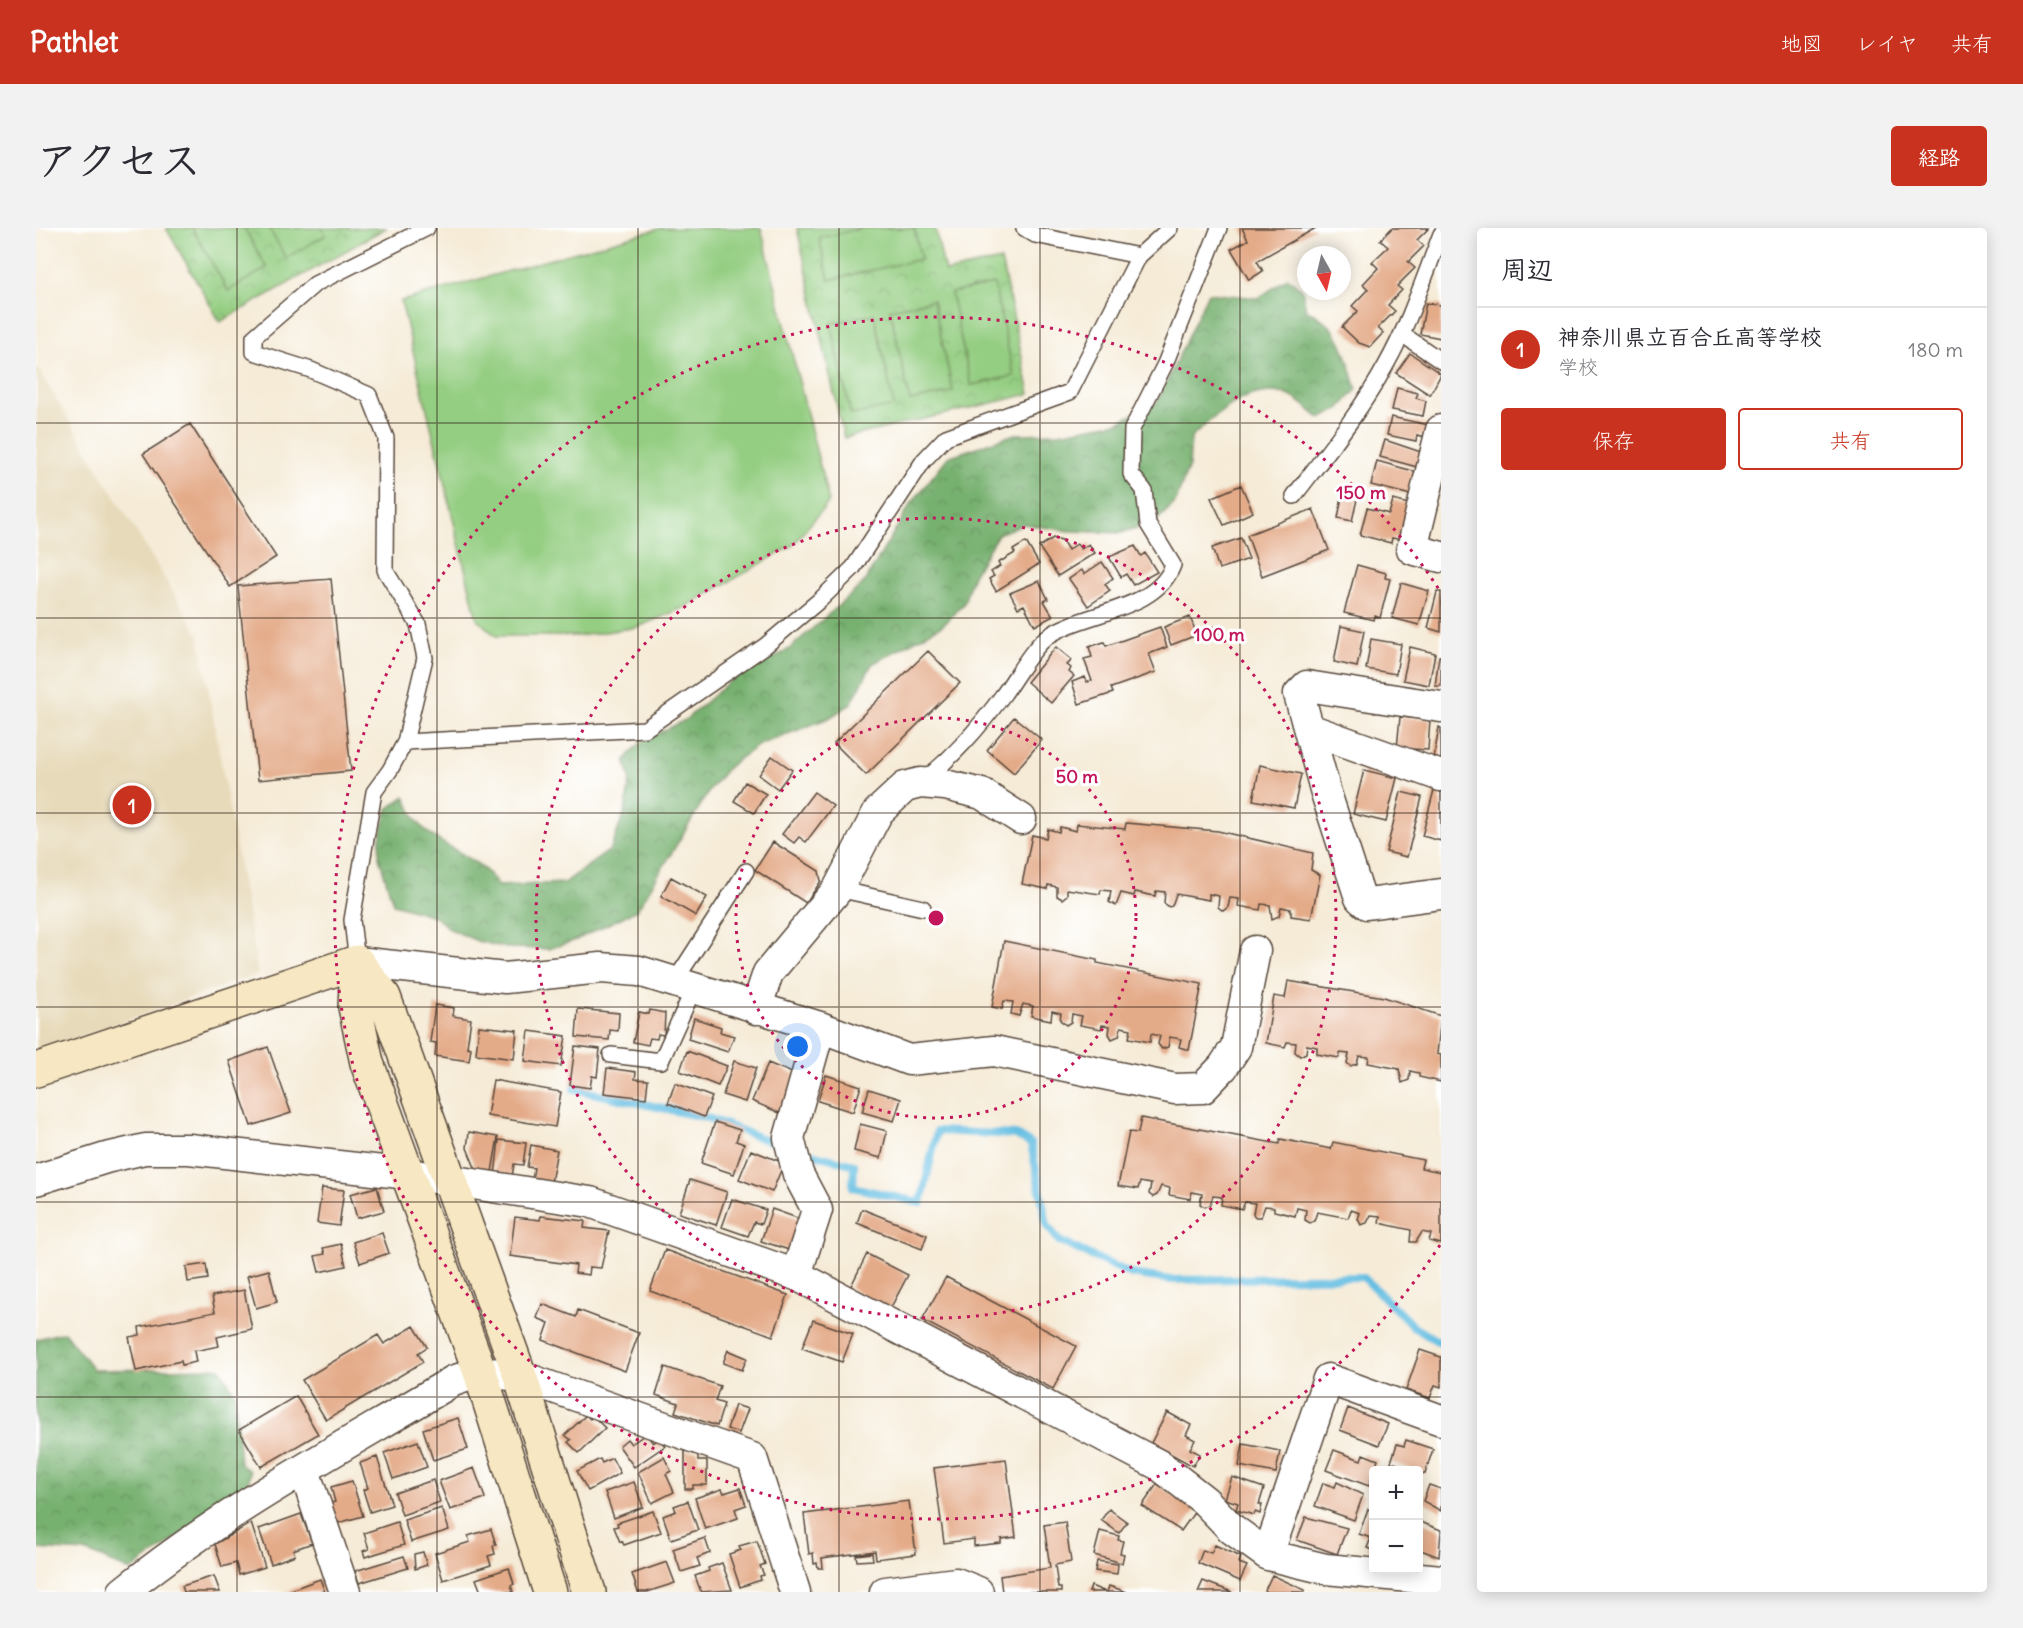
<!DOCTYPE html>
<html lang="ja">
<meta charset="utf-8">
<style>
body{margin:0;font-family:Delius,"Klee One",sans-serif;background:#f2f2f3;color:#2b2b33}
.controls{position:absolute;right:18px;bottom:18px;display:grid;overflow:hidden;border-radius:6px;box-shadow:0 3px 15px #0003}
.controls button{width:54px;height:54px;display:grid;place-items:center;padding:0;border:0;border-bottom:2px solid #e1e1e2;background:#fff;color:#2b2b33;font:30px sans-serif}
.compass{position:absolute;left:1261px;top:18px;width:54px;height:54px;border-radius:50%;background:#fff;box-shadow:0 3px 15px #0003;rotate:172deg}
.you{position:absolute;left:762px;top:819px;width:21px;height:21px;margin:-15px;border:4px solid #fff;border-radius:50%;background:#1a73e8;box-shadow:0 0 0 9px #1a73e833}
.badge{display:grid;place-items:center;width:39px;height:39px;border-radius:50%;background:#c8321e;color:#fff;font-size:20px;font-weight:700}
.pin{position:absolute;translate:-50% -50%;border:3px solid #fff;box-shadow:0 2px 6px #0006}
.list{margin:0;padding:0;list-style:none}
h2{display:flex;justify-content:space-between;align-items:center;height:78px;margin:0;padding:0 24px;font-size:26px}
h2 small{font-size:20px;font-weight:400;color:#7c7c81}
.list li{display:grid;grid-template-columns:39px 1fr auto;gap:18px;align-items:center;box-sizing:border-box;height:84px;padding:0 24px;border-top:2px solid #e1e1e2}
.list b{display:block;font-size:22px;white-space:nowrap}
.list p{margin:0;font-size:20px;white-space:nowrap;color:#7c7c81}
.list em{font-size:20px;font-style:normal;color:#7c7c81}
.actions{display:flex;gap:12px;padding:18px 24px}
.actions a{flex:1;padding:14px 0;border:2px solid #c8321e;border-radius:6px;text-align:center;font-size:21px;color:#c8321e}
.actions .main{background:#c8321e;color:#fff}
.map{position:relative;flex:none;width:1405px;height:1364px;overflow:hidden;border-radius:6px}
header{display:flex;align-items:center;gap:36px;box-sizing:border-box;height:84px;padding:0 30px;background:#c8321e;color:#fff}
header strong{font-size:28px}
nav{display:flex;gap:33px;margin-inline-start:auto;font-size:21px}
.intro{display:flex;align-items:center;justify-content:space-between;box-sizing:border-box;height:144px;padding:0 36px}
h1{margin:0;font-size:42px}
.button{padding:15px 27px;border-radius:6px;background:#c8321e;color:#fff;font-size:21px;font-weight:700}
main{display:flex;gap:36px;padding:0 36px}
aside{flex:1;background:#fff;border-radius:6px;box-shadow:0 3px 15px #0003}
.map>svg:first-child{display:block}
.built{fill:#e7daba}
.forest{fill:url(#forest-crowns);stroke:#596e47;stroke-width:1.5}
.park{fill:url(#park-crowns);stroke:#687c50;stroke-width:1.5}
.pitch{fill:#94ce82;stroke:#687c50;stroke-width:1.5}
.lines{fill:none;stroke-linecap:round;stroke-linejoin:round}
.stream{stroke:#64bee2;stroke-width:8}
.building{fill:#e4ab89}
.lane-casing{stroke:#57473a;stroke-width:18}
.street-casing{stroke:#57473a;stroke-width:33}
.secondary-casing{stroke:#57473a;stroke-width:36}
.lane{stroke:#fff;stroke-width:15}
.street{stroke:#fff;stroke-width:30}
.secondary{stroke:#f7e8c3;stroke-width:33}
.grid{fill:none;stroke:#3b2a1e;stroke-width:1.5;stroke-opacity:0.55}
.ring{fill:none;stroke:#c2185b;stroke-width:3;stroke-dasharray:3 6}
.centre{fill:#c2185b;stroke:#fff;stroke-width:3}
.ring-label{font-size:18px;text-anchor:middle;font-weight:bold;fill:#c2185b;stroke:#fff;stroke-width:6;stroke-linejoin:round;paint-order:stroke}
</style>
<header>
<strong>Pathlet</strong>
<nav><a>地図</a><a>レイヤ</a><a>共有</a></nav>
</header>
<div class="intro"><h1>アクセス</h1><a class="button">経路</a></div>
<main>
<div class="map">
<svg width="1405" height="1364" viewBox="0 0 1405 1364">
<defs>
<pattern id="forest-crowns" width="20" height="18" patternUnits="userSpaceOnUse" patternTransform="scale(1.5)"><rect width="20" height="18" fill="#77b170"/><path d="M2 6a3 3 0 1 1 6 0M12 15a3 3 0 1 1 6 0" fill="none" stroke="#63905b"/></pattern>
<pattern id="park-crowns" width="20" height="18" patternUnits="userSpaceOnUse" patternTransform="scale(1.5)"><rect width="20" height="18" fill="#94ce82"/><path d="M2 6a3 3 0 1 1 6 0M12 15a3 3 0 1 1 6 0" fill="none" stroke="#80b170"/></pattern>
</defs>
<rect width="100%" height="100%" fill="#fff"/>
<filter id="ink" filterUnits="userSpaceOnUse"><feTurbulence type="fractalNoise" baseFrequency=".0167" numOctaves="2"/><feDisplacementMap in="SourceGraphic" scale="12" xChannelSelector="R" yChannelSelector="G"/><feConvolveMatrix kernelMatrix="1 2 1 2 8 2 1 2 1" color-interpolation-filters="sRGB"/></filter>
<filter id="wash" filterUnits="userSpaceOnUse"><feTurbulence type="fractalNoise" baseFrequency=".008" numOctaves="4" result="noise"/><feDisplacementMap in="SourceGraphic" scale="24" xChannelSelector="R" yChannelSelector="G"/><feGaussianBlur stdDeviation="1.35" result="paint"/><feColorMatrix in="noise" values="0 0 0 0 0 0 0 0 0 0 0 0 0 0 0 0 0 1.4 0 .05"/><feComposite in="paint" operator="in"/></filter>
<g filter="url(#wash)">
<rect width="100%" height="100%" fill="#f5ebd7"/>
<path class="built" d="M0,138L163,407L222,746L0,824Z"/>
<path class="forest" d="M1252,50L1266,61L1270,82C1308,99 1309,125 1321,161L1302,182L1284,190C1274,183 1261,169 1249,166C1213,156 1179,187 1155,210L1153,238L1139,275L1120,293L1086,305L1033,303L988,296L962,306L937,347L928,375L907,397L836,436L815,476L793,490L723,517L693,538L675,560L601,682L540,712L513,721L471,720L441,713L414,701L398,688L357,676L343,629L344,610L352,581L369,568C373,576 376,587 382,594C403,621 445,627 462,658L528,655L575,621L589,583L594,551L589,532L605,514L649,492L694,453L752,422L827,356L875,276L912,229L979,206L1023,205L1082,194L1121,175L1172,65L1222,70Z
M28,1104L58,1142L184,1140L199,1166L204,1236L214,1243L212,1260L94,1343L52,1324L0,1321V1111Z"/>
<path class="park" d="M130,0H350L184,94Z
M761,0H899L909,44L965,32L994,166L808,210Z"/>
<path class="pitch" d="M156,0H208L231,40L192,63Z
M233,0H286L290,7L250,30Z
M626,0H725L793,274L756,318L647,380L602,399L543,408H460L441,391L365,73Z
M828,0H878L885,31L793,52L783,10Z
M958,56L978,148L935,157L915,65Z
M897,72L917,164L874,173L854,81Z
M838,86L858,178L815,187L795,95Z"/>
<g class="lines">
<path class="stream" d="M538,861L672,890L749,919
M761,922L818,937L817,959L885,975L901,903L980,907L995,916L1011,997L1023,1013L1095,1046L1135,1052L1327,1049L1379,1100L1405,1115"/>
</g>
<g id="blocks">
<path class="building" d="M1206,0H1280L1221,33L1227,43L1213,52L1195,21L1212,12Z
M1356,0H1393L1381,12L1388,18L1372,34L1379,40L1361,58L1366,62L1352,77L1359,83L1342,100L1347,105L1334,119L1323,115L1306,99L1322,83L1316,78L1332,61L1327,56L1342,40L1336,34L1352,19L1344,12Z
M1390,75L1405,77V110L1384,106Z
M1374,125L1405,146L1394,167L1360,145Z
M1361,160L1382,165L1380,170L1390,173L1387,188L1356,182Z
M1355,189L1393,197L1390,209L1381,207L1380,213L1351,207Z
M154,196L240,329L194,359L107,226Z
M1349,212L1385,224L1381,239L1344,229Z
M1341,233L1381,244L1375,267L1335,257Z
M1205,257L1217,284L1188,297L1175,270Z
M1307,263L1322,267L1316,293L1302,290Z
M1357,272L1376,277L1366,312L1356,310L1355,315L1324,307L1331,280L1353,286Z
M1277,281L1293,322L1226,348L1211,307Z
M1017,310L1026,312L1032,322L1041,316L1045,321L1053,316L1059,325L1022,348L1003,319Z
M1205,310L1213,331L1183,341L1176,320Z
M990,314L1003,336L960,363L953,351L958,348L955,344L964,338L962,335L979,325L977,322Z
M1099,318L1105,328L1109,325L1121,344L1097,357L1090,346L1085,349L1073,329Z
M1066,334L1077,350L1069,356L1074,363L1052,378L1033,351L1046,342L1048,346Z
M1321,337L1350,345L1349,350L1354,351L1344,390L1339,388L1338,392L1308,385Z
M295,351L315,543L222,552L202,358Z
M1003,353L1012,371L1008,373L1017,388L999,398L988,377L982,380L974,365Z
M1365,355L1393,363L1383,397L1356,390Z
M1401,364H1405V404L1392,400Z
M1154,389L1161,407L1135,417L1128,399Z
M1305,398L1328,403L1321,439L1298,434Z
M1124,399L1131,419L1113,426L1120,444L1075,460L1077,465L1043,476L1036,454L1049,449L1051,454L1056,453L1048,431L1056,429L1053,419L1068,414L1070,418Z
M1335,411L1365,416L1360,446L1330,441Z
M1020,419L1036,432L1031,437L1035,440L1033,444L1038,448L1015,475L991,454Z
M1374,419L1399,425L1393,457L1367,452Z
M892,423L924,455L830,547L798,515Z
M1403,428H1405V458H1399Z
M978,489L1006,512L978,545L951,522Z
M1364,489L1394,491L1392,522L1361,520Z
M1403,499L1405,500V531L1398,530Z
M736,528L756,542L742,561L723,547Z
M1224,537L1265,546L1258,580L1217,572Z
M1328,542L1361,550L1350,594L1317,586Z
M709,554L730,566L718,585L698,573Z
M1398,562L1405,564V613L1386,608Z
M778,564L797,578L770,614L763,609L758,615L746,606Z
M1365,564L1386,569L1371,629L1350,624Z
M1090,595L1182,603L1277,625L1275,642L1284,647L1275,691L1255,688V681L1245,679L1243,688L1236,691L1234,677L1225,676L1224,682L1202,678L1203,671L1194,670L1192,679L1187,683L1182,679L1183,668L1173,666V672L1140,666L1136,678L1133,679L1128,675L1129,664L1120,663L1119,668L1099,664L1098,668L1085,665L1080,678L1073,674L1075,663L1065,662L1064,666L1031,661V667L1026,671L1021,668V659L1012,657L1011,661L986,656L996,607L1010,610L1012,601L1023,604L1024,599L1040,603L1041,596L1089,601Z
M737,614L783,643L785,653L770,675L719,642Z
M635,649L671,669L660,688L625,668Z
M968,713L1061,732V735L1166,756L1153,822L1143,819L1145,811L1134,809L1132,819L1126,821L1122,816L1124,808L1115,806L1114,814L1093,810L1095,801L1085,799L1083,808L1076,811L1073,806L1074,798L1066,797L1065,801L1044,797L1046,788L1036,786L1035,794L1030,797L1024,792L1025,785L1016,783L1015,792L995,788L997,778L987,776L983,788L975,786L977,774L968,773L966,781L956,779Z
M1252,753L1348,769L1405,788L1401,826L1405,827V854L1383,849V845L1374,843L1373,852L1366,855L1363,841L1332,835L1333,829L1323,828L1321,836L1314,838L1311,835L1313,826L1304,825L1303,830L1281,826V819L1271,817L1270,825L1264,828L1259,824L1260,815L1251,814L1249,819L1230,815L1238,768L1249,770Z
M399,777L418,780L417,788L435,791L431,819L435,820L433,833L399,828L400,815L394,814Z
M542,781L583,785L582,803L574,802L573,812L540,809Z
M614,782L629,785L628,807L622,806L621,811L614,810L612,817L597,814L603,784L613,786Z
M658,790L685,799L684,804L698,808L692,824L652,811Z
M443,798L481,802L478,831L440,826Z
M493,803L530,808L525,838L489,833Z
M539,818L564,821L561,849L556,848L554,860L534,857Z
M232,819L255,885L215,898L193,833Z
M651,823L691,838L682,858L644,843Z
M698,833L720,840L709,874L687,867Z
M732,835L761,847L746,886L716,873Z
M571,840L600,844L599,851L612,852L610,870L568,865Z
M790,847L825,858L817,884L782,873Z
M457,852L525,864L519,899L451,888Z
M639,855L676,869L668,889L632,875Z
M833,861L865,871L858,893L826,884Z
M1105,890L1243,916L1244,911L1295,921L1297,914L1387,932L1385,940L1405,944V1016L1393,1013L1395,1006L1386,1004L1380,1014H1374L1375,1002L1343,995L1344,988L1335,987L1331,995L1325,997L1322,991L1324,985L1315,982L1312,990L1281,984L1278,993L1274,995L1269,992L1270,982L1261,980L1259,988L1238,983V979L1229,978L1225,989H1219L1217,986L1219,975L1209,974L1206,981L1185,977L1186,969L1177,968L1174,977L1169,979L1164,976L1166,966L1156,964L1154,971L1133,967L1134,960L1125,958L1121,967L1117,969L1113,966L1115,956L1104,954L1102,961L1082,958L1093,904L1102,905Z
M679,894L704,902L700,913L708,916L698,946L665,935Z
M824,896L851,903L845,930L818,923Z
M433,904L462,909L456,944L440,942L431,920Z
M463,912L490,915L487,937L478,936L476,949L459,947Z
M495,917L521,922L515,955L496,952L498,940L491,939Z
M715,922L748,935L736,964L703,951Z
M654,952L691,964L680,997L643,985Z
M341,959L348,983L321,990L314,966Z
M286,960L308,962L303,998L281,995Z
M696,971L730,982L725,996L718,994L712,1008L686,999Z
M736,981L764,991L753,1022L725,1013Z
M826,981L891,1007L886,1021L821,995Z
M505,988L549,993L548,1000L573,1003L565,1040L554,1039L553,1047L539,1045L540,1037L474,1028L479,989L504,992Z
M346,1005L353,1025L324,1035L317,1014Z
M305,1016L310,1038L283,1044L279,1028L289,1026L287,1020Z
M629,1022L752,1067L737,1108L614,1063Z
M831,1026L872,1047L854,1081L814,1060Z
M170,1036L172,1051L152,1054L150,1039Z
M233,1042L241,1074L220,1080L211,1048Z
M910,1049L1040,1118L1017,1161L886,1092Z
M208,1062L216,1101L181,1109L183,1118L158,1123L160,1134L146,1137L145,1133L100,1143L93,1109L104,1107L103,1099L179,1084L176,1068Z
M506,1076L540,1089L542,1082L603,1105L589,1143L507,1112L513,1095L501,1090Z
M777,1092L817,1106L806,1134L766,1120Z
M378,1098L391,1119L382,1125L387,1134L290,1192L266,1152L342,1107L348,1116Z
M692,1122L711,1130L706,1142L687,1135Z
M1384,1122L1405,1129V1159L1399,1157L1394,1170L1370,1162Z
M629,1139L684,1158L679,1173L688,1176L681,1198L639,1184L642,1175L620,1167Z
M260,1168L282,1206L225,1239L203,1202Z
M699,1177L712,1181L703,1205L691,1201Z
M1312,1180L1352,1196L1343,1217L1304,1202Z
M1131,1184L1155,1197L1150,1207L1159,1212L1154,1221L1164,1226L1157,1238L1115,1215Z
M550,1187L554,1191L557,1188L569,1200L543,1225L532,1214L535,1212L529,1207Z
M422,1190L432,1221L397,1232L387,1201Z
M610,1206L617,1215L623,1211L629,1218L598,1239L583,1218L591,1211L595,1216Z
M1370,1212L1397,1221L1389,1246L1355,1234L1361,1216L1368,1218Z
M382,1213L391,1239L357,1251L348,1225Z
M1207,1216L1244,1223L1240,1245L1203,1238Z
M1298,1222L1325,1232L1327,1226L1342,1232L1333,1258L1290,1242Z
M649,1223H662V1233H671V1257H657V1261H649Z
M341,1229L356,1277L334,1284L327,1262L332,1260L324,1235Z
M628,1229L635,1243L630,1246L638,1264L616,1275L602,1244Z
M576,1230L584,1245L552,1263L541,1243L564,1231L566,1235Z
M970,1231L980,1309L965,1311V1315L938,1318V1311L908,1315L898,1240Z
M438,1240L449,1270L414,1282L403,1253Z
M1196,1249L1228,1260L1223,1277H1226L1224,1286L1219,1284L1218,1287L1200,1282L1202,1275L1189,1271Z
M397,1252L404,1274L366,1287L359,1265Z
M316,1253L327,1288L302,1295L295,1275L299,1274L295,1259Z
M598,1254L607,1279L578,1290L569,1264Z
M1301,1254L1327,1267L1318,1292L1279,1278L1287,1255L1299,1259Z
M1121,1256L1160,1282L1145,1303L1106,1278Z
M1393,1257L1405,1261V1283L1387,1273Z
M704,1260L710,1277L699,1281L702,1290L669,1301L659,1270L686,1261L688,1265Z
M652,1273L662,1302L635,1311L627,1288L640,1283L638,1278Z
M873,1273L880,1326L840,1331L839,1323L786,1330L787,1340H782L781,1335L778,1336L777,1325L773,1326L768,1286Z
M406,1280L413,1302L375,1314L368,1292Z
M1073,1281L1091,1294L1083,1305L1065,1292Z
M1332,1281L1338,1283V1322L1331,1320L1335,1310L1323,1306Z
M617,1283L625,1304L588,1317L586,1313L584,1314L578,1299L582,1298L581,1295Z
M265,1286L276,1315L257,1322L259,1327L235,1336L223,1301Z
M1270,1289L1311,1300L1301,1326L1261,1312Z
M1382,1293L1405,1302L1403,1329L1382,1321Z
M361,1294L368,1317L329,1329L327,1323L333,1321L328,1305Z
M1029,1294L1035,1334L1019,1337L1022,1360H1025V1364H966L964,1348L1014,1340L1008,1297Z
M215,1295L229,1339L203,1347L200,1335L186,1339L179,1316Z
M455,1301L460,1317L457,1318L459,1326L452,1328L455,1337L407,1352L399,1325L434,1314L432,1308Z
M1064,1303L1083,1308L1082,1312L1087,1313L1084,1325L1088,1326L1086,1335L1058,1327Z
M669,1310L674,1325L661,1330L664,1338L645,1344L637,1321Z
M721,1313L729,1336L724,1338L728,1347L724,1348L725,1352L704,1359L693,1326L705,1322L703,1318Z
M1179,1317L1205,1329L1203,1335L1211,1338L1204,1353L1162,1335L1167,1322L1175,1325Z
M387,1324L391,1337L379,1341L378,1326Z
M836,1325L837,1332L821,1333L820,1327Z
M368,1328L372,1340L323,1355L319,1343Z
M1061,1333L1082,1336L1081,1346L1059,1343Z
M631,1334L639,1355L611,1364H602L596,1346Z
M686,1335L696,1362L665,1364L659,1348L673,1343L672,1340Z
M473,1340L478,1356L475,1357L477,1364H445L440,1351Z
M1236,1347L1269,1362L1268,1364H1228Z
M178,1348L184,1364H148L146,1358Z
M284,1351L289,1364H249Z
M1167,1353L1196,1364H1162Z
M1055,1358L1070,1364H1053Z
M1073,1358L1091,1364H1071Z"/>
</g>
</g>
<g filter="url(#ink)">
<use href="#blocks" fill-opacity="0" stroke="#57473a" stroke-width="1.5"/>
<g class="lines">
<defs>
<path id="lane" d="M988,0L999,7L1103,28
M1366,106L1405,133
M1258,268C1290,226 1325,183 1350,137C1373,96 1388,50 1405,6
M369,514L389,430L382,396L349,342L350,210L333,167L275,142L218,124V109L279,56L391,0
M887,553C919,527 942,501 967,467C979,451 996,420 1011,409C1047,383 1120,384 1137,337L1112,296L1108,262L1095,246L1096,201L1129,136L1183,0
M802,661L887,680
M321,734L316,692L338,564L354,542L369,514L609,501L729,418L785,371L817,340L888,232L910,209L1034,164L1103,28L1134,0
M639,753L710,643
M575,827L625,833L658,760"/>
<path id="street" d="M1405,202L1376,321L1405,329
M1405,479L1271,458L1263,466L1290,565L1324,670L1331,676L1405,666
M1273,501L1405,548
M321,734L469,750L565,740L603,743L784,799L873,832L958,823L1139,861L1167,860L1187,839L1200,819L1219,723
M720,781L732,745L802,661L842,584L869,559L884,555L909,557L946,566L985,591
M0,952L70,930L109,921H153L373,946L554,974L760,1047L1123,1237L1169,1273L1196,1301L1232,1327L1290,1341L1405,1352
M760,1047L781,982L762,946L753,910L784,799
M268,1242L309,1364
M1232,1327L1292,1151L1405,1192
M87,1364C188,1282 306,1220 417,1153L444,1144L484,1148L716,1230L759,1364
M849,1364L920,1355L942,1364"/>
<path id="secondary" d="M321,734L348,769L484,1148L553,1364
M321,734L319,779L331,835L444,1144L514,1364
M0,842L321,734"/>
</defs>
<use href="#lane" class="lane-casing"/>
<use href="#street" class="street-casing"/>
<use href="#secondary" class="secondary-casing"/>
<use href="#lane" class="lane"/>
<use href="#street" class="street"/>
<use href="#secondary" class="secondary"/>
</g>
</g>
<path class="grid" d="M201,0V1364M401,0V1364M602,0V1364M803,0V1364M1004,0V1364M1204,0V1364M0,195H1405M0,390H1405M0,585H1405M0,779H1405M0,974H1405M0,1169H1405"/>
<g class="ring">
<circle cx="900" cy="690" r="200"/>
<circle cx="900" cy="690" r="400"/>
<path d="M1404 1017A601 601 0 1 1 1404 363"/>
</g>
<circle cx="900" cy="690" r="9" class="centre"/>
<g class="ring-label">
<text x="1325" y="271">150 m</text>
<text x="1183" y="413">100 m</text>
<text x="1041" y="555">50 m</text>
</g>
</svg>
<div class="controls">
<button>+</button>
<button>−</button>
</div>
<svg class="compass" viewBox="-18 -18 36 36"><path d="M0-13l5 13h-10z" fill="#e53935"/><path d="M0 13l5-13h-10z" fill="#7c7c81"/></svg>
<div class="you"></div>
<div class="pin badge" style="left:96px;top:577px">1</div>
</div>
<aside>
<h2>周辺<small></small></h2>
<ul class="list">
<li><span class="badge">1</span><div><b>神奈川県立百合丘高等学校</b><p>学校</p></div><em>180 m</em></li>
</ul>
<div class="actions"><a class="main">保存</a><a>共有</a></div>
</aside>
</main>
